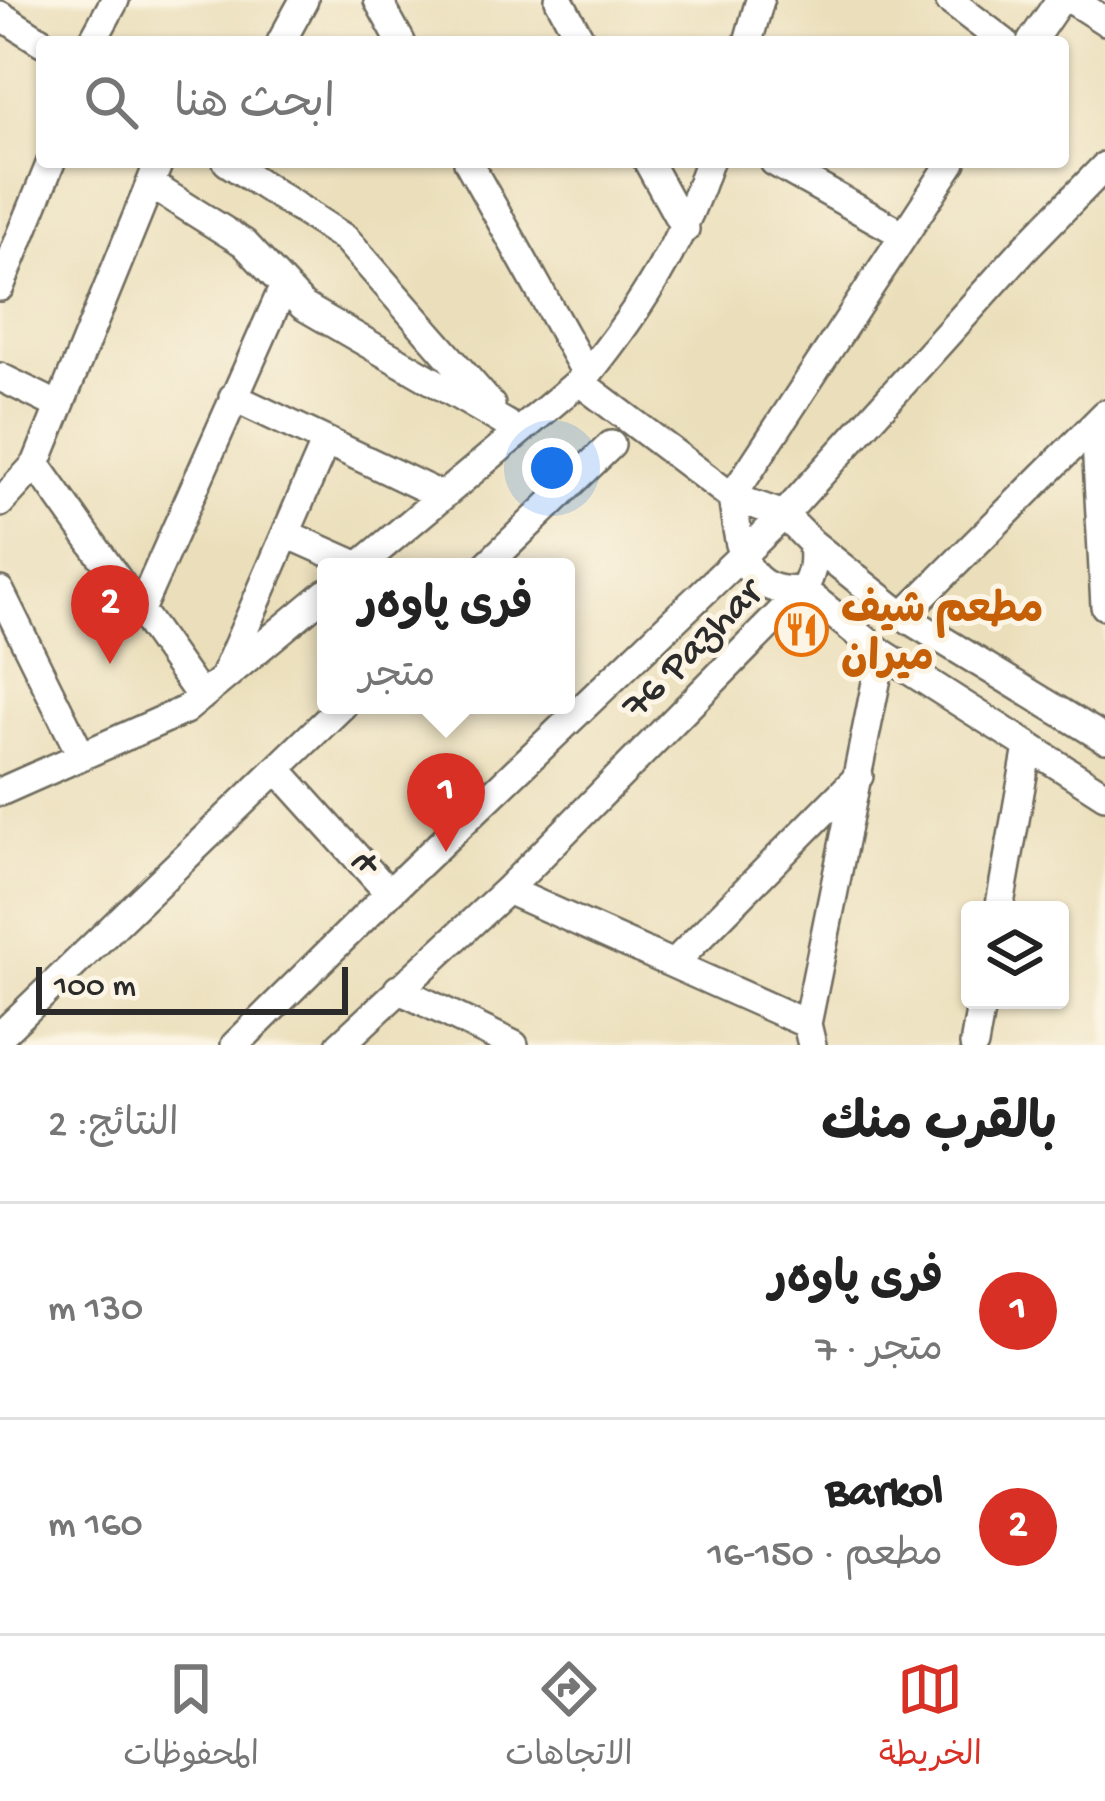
<!DOCTYPE html>
<html lang="ar">
<meta charset="utf-8">
<style>
body{margin:0;font-family:"Gochi Hand","Playpen Sans Arabic",sans-serif;background:#f2f2f2;color:#222;direction:rtl}
.controls{position:absolute;right:36px;bottom:36px;display:grid;overflow:hidden;border-radius:12px;box-shadow:0 3px 9px #0004}
.controls button{width:108px;height:108px;display:grid;place-items:center;padding:0;border:0;border-bottom:3px solid #e0e0e0;background:#fff;color:#222;font:60px sans-serif}
.scale{position:absolute;left:36px;bottom:30px;width:312px;box-sizing:border-box;padding-left:12px;border:6px solid #2b2b2b;border-top:0;font-size:33px;line-height:42px;white-space:nowrap;color:#2b2b2b;-webkit-text-stroke:9px #fcf5e5;paint-order:stroke}
.you{position:absolute;left:552px;top:468px;width:42px;height:42px;margin:-30px;border:9px solid #fff;border-radius:50%;background:#1a73e8;box-shadow:0 0 0 18px #1a73e833}
.badge{display:grid;place-items:center;width:78px;height:78px;border-radius:50%;background:#d93025;color:#fff;font-size:39px;font-weight:700}
.pin{position:absolute;translate:-50% -99px;filter:drop-shadow(0 3px 6px #0008)}
.pin::after{content:'';position:absolute;top:63px;width:42px;height:36px;background:inherit;clip-path:polygon(0 0,100% 0,50% 100%)}
.popup{position:absolute;left:317px;top:558px;width:258px;height:156px;box-sizing:border-box;display:grid;place-content:center;border-radius:12px;background:#fff;filter:drop-shadow(0 3px 9px #0005);font-size:39px;white-space:nowrap;color:#767676}
.popup b{font-size:45px;color:#222}
.popup::after{content:'';position:absolute;left:50%;top:100%;margin-left:-24px;border:24px solid transparent;border-top-color:#fff}
.list{margin:0;padding:0;list-style:none}
h2{display:flex;justify-content:space-between;align-items:center;height:156px;margin:0;padding:0 48px;font-size:51px}
h2 small{font-size:39px;font-weight:400;color:#767676}
.list li{display:grid;grid-template-columns:78px 1fr auto;gap:36px;align-items:center;box-sizing:border-box;height:216px;padding:0 48px;border-top:3px solid #e0e0e0}
.list b{display:block;font-size:45px;white-space:nowrap}
.list p{margin:0;font-size:39px;white-space:nowrap;color:#767676}
.list em{font-size:39px;font-style:normal;color:#767676}
.icon{flex:none;width:66px;height:66px;fill:none;stroke:currentColor;stroke-width:2;stroke-linecap:round;stroke-linejoin:round}
.map{position:relative;flex:none;width:1105px;height:1045px;overflow:hidden;direction:ltr}
.search{position:absolute;background:#fff;box-shadow:0 3px 9px #0004;left:36px;right:36px;top:36px;height:132px;display:flex;align-items:center;gap:30px;box-sizing:border-box;padding:0 42px;border-radius:12px;color:#767676;font-size:45px}
.sheet{height:588px;background:#fff}
nav{display:flex;justify-content:space-around;align-items:center;box-sizing:border-box;height:168px;border-top:3px solid #e0e0e0;background:#fff;font-size:33px;color:#767676}
nav a{display:grid;justify-items:center;gap:6px}
nav .on{color:#d93025}
.map>svg:first-child{display:block}
.lines{fill:none;stroke-linecap:round;stroke-linejoin:round}
.minor-casing{stroke:#6e6a5d;stroke-width:32}
.minor{stroke:#fff;stroke-width:27}
.labels{text-anchor:middle;stroke-width:10;stroke-linejoin:round;paint-order:stroke}
.food-label{font-size:42px;font-weight:bold;fill:#c56008;stroke:#fcf5e5;text-anchor:start}
.street-label{font-size:42px;fill:#2b2b2b;stroke:#fcf5e5}
</style>
<div class="map">
<svg width="1105" height="1045" viewBox="0 0 1105 1045">
<rect width="100%" height="100%" fill="#fcf5e5"/>
<filter id="ink" filterUnits="userSpaceOnUse"><feTurbulence type="fractalNoise" baseFrequency=".00833" numOctaves="2"/><feDisplacementMap in="SourceGraphic" scale="24" xChannelSelector="R" yChannelSelector="G"/><feConvolveMatrix kernelMatrix="1 2 1 2 8 2 1 2 1" color-interpolation-filters="sRGB"/></filter>
<filter id="wash" filterUnits="userSpaceOnUse"><feTurbulence type="fractalNoise" baseFrequency=".004" numOctaves="4" result="noise"/><feDisplacementMap in="SourceGraphic" scale="48" xChannelSelector="R" yChannelSelector="G"/><feGaussianBlur stdDeviation="2.7" result="paint"/><feColorMatrix in="noise" values="0 0 0 0 0 0 0 0 0 0 0 0 0 0 0 0 0 1.4 0 .05"/><feComposite in="paint" operator="in"/></filter>
<g filter="url(#wash)">
<rect width="100%" height="100%" fill="#ebdfbb"/>
</g>
<g filter="url(#ink)">
<g class="lines">
<defs>
<path id="minor" d="M378,0L401,42
M559,0L582,42
M949,0L1004,42
M1072,0L1105,21
M0,15L42,42
M92,42L115,0
M281,42L304,0
M748,42L760,0
M1031,42L1060,0
M227,162L346,239L491,405
M468,162L587,375
M648,162L685,229
M774,162L904,235
M150,184L244,243L303,306L507,424
M0,287L51,162
M0,377L59,406
M581,383L732,497L784,515L812,543L903,616L1105,739
M233,397L442,496
M1095,424L1105,606
M36,464L201,697
M732,497C740,546 740,596 803,590L882,653L1105,795
M732,497L952,162
M0,503L36,464L159,162
M287,534L359,566
M358,567L587,375C641,308 682,243 709,162
M485,567L611,445
M0,591L81,755
M140,610L284,286
M903,616L1105,414
M225,674L326,441
M277,769L389,893
M0,792L185,710L326,593
M507,890L807,1024
M999,910L1028,747
M673,964L859,776
M398,989L514,1045
M0,1036L343,705
M235,1045L389,893L784,515L1025,248L1105,166
M340,1045L507,890L803,590C813,574 814,561 812,543
M812,1045L807,1024L882,653
M974,1045L982,1000"/>
</defs>
<use href="#minor" class="minor-casing"/>
<use href="#minor" class="minor"/>
</g>
</g>
<defs>
<symbol id="restaurant-ring" viewBox="-11 -11 22 22"><circle r="9.5" fill="#fcf5e5" stroke="#e8710a" stroke-width="1.5"/><path d="M-5-6h1v4h1v-4h1v4h1v-4h1v5L-1.5 .5V6h-2V.5L-5-1ZM5-6V6H3V1.5H1.5Q1.5-4 5-6Z" fill="#e8710a"/></symbol>
</defs>
<g fill-rule="evenodd">
<use href="#restaurant-ring" x="772" y="600" width="59" height="59"/>
</g>
<g class="labels">
<g class="food-label">
<text x="841" y="621">مطعم شيف<tspan x="841" dy="48">ميران</tspan></text>
</g>
<g class="street-label">
<text transform="translate(689 646) rotate(-45)" y="15">76 Pazhar</text>
<text transform="translate(363 860) rotate(-44)" y="15">7</text>
</g>
</g>
</svg>
<div class="controls">
<button><svg class="icon" aria-label="layers" viewBox="0 0 24 24"><path d="M12 4l9 5-9 5-9-5zM3 14l9 5 9-5"/></svg></button>
</div>
<div class="scale">100 m</div>
<div class="you"></div>
<div class="pin badge" style="left:446px;top:852px">1</div>
<div class="popup"><b>فری پاوەر</b>متجر</div>
<div class="pin badge" style="left:110px;top:664px">2</div>
<div class="search"><svg class="icon" aria-label="search" viewBox="0 0 24 24"><circle cx="10" cy="10" r="6"/><path d="M15 15l6 6"/></svg>ابحث هنا</div>
</div>
<section class="sheet">
<h2>بالقرب منك<small>النتائج: 2</small></h2>
<ul class="list">
<li><span class="badge">1</span><div><b>فری پاوەر</b><p>متجر · 7</p></div><em>130 m</em></li>
<li><span class="badge">2</span><div><b>Barkol</b><p>مطعم · 150-16</p></div><em>160 m</em></li>
</ul>
</section>
<nav>
<a class="on"><svg class="icon" aria-label="map" viewBox="0 0 24 24"><path d="M3 6l6-2 6 2 6-2v14l-6 2-6-2-6 2zM9 4v14M15 6v14"/></svg>الخريطة</a>
<a><svg class="icon" aria-label="directions" viewBox="0 0 24 24"><path d="M12 3l9 9-9 9-9-9zM9 14v-3h6M13 9l2 2-2 2"/></svg>الاتجاهات</a>
<a><svg class="icon" aria-label="saved" viewBox="0 0 24 24"><path d="M7 4h10v16l-5-4-5 4z"/></svg>المحفوظات</a>
</nav>
